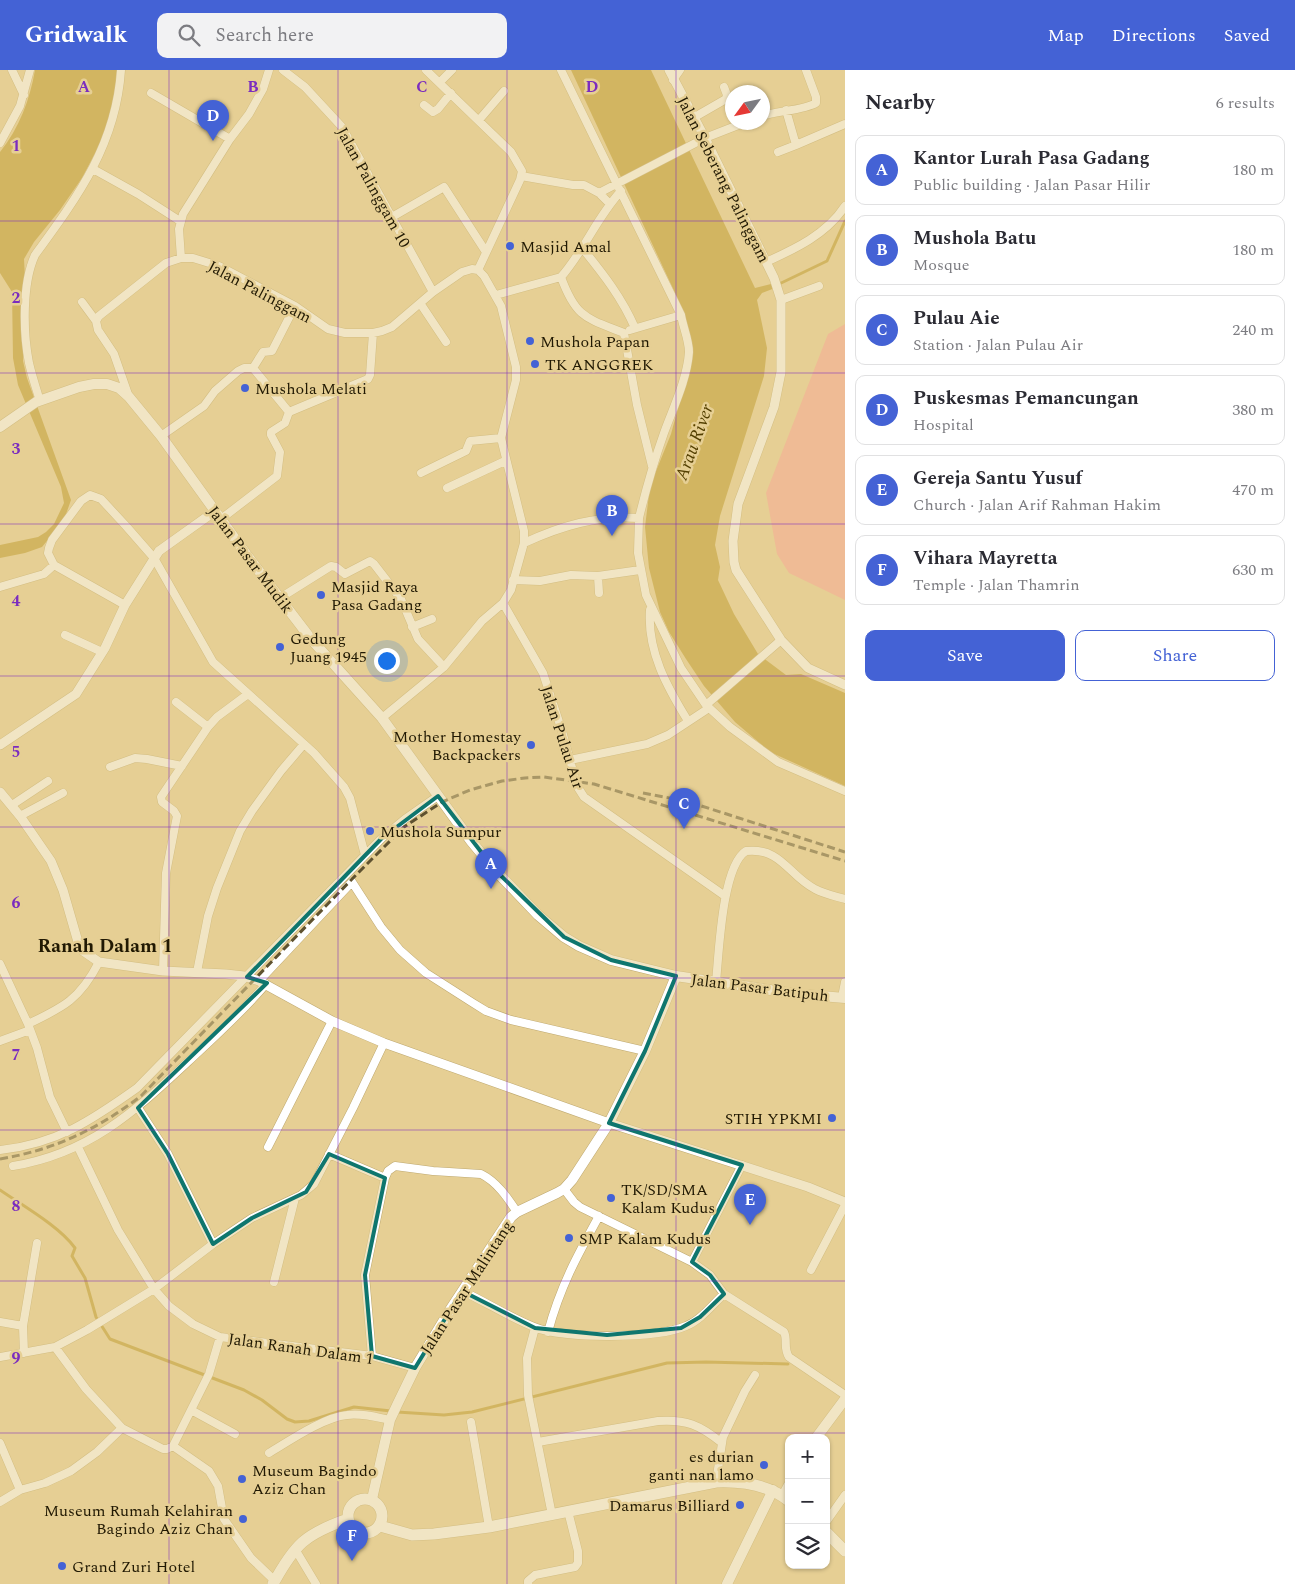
<!DOCTYPE html>
<meta charset="utf-8">
<style>
body{margin:0;font-family:Spectral,serif;background:#f2f2f3;color:#2b2b33}
.controls{position:absolute;right:15px;bottom:15px;display:grid;overflow:hidden;border-radius:10px;box-shadow:0 1px 4px #0004}
.controls button{width:45px;height:45px;display:grid;place-items:center;padding:0;border:0;border-bottom:1px solid #e1e1e2;background:#fff;color:#2b2b33;font:25px sans-serif}
.compass{position:absolute;left:725px;top:15px;width:45px;height:45px;border-radius:50%;background:#fff;box-shadow:0 1px 4px #0004;rotate:237deg}
.you{position:absolute;left:386px;top:590px;width:18px;height:18px;margin:-12px;border:4px solid #fff;border-radius:50%;background:#1a73e8;box-shadow:0 0 0 8px #1a73e833}
.badge{display:grid;place-items:center;width:32px;height:32px;border-radius:50%;background:#4462d5;color:#fff;font-size:16px;font-weight:700}
.pin{position:absolute;translate:-50% -41px;filter:drop-shadow(0 1px 2px #0008)}
.pin::after{content:'';position:absolute;top:26px;width:18px;height:15px;background:inherit;clip-path:polygon(0 0,100% 0,50% 100%)}
.list{margin:0;padding:0;list-style:none}
h2{display:flex;justify-content:space-between;align-items:center;height:65px;margin:0;padding:0 20px;font-size:21px}
h2 small{font-size:16px;font-weight:400;color:#7c7c81}
.list li{display:grid;grid-template-columns:32px 1fr auto;gap:15px;align-items:center;box-sizing:border-box;height:70px;margin:0 10px 10px;padding:0 10px;border:1px solid #e1e1e2;border-radius:10px}
.list b{display:block;font-size:19px;white-space:nowrap}
.list p{margin:0;font-size:16px;white-space:nowrap;color:#7c7c81}
.list em{font-size:16px;font-style:normal;color:#7c7c81}
.actions{display:flex;gap:10px;padding:15px 20px}
.actions a{flex:1;padding:11px 0;border:1px solid #4462d5;border-radius:10px;text-align:center;font-size:18px;color:#4462d5}
.actions .main{background:#4462d5;color:#fff}
.icon{flex:none;width:28px;height:28px;fill:none;stroke:currentColor;stroke-width:2;stroke-linecap:round;stroke-linejoin:round}
.map{position:relative;flex:none;width:845px;height:1514px;overflow:hidden}
header{display:flex;align-items:center;gap:30px;box-sizing:border-box;height:70px;padding:0 25px;background:#4462d5;color:#fff}
header strong{font-size:24px}
nav{display:flex;gap:28px;margin-inline-start:auto;font-size:18px}
.search{width:350px;height:45px;background:#f2f2f3;display:flex;align-items:center;gap:12px;box-sizing:border-box;padding:0 18px;border-radius:10px;color:#7c7c81;font-size:19px}
main{display:flex}
aside{flex:1;background:#fff}
.map>svg:first-child{display:block}
.green{fill:#faa397}
.water{fill:#bb9525}
.lines{fill:none;stroke-linecap:round;stroke-linejoin:round}
.stream{stroke:#bb9525;stroke-width:3}
.minor-casing{stroke:#bea86f;stroke-width:9}
.tertiary-casing{stroke:#bea86f;stroke-width:10}
.secondary-casing{stroke:#bea86f;stroke-width:11}
.primary-casing{stroke:#bea86f;stroke-width:12}
.minor{stroke:#fff;stroke-width:8}
.tertiary{stroke:#fff;stroke-width:9}
.secondary{stroke:#fff;stroke-width:10}
.primary{stroke:#fff;stroke-width:11}
.rail{stroke:#5f5230;stroke-width:3;stroke-dasharray:8 4;stroke-linecap:butt}
.marked{fill:none;stroke:#0f766e;stroke-width:4;stroke-linejoin:round}
.grid{fill:none;stroke:#7b2cbf;stroke-width:1;stroke-opacity:0.55}
.poi-dot{fill:#4462d5;stroke:#e6cf94;stroke-width:2}
.labels{text-anchor:middle;stroke-width:5;stroke-linejoin:round;paint-order:stroke}
.street-label{font-size:16px;fill:#211903;stroke:#e6cf94}
.poi-label{font-size:16px;fill:#211903;stroke:#e6cf94;text-anchor:start}
.water-label{font-size:18px;font-style:italic;fill:#533f01;stroke:#e6cf94}
.quarter-label{font-size:19px;font-weight:bold;fill:#211903;stroke:#e6cf94}
.grid-label{font-size:16px;text-anchor:middle;font-weight:bold;fill:#7b2cbf;stroke:#e6cf94;stroke-width:5;stroke-linejoin:round;paint-order:stroke}
</style>
<header>
<strong>Gridwalk</strong>
<div class="search"><svg class="icon" aria-label="search" viewBox="0 0 24 24"><circle cx="10" cy="10" r="6"/><path d="M15 15l6 6"/></svg>Search here</div>
<nav><a>Map</a><a>Directions</a><a>Saved</a></nav>
</header>
<main>
<div class="map">
<svg width="845" height="1514" viewBox="0 0 845 1514">
<rect width="100%" height="100%" fill="#e6cf94"/>
<path class="green" d="M845,254V530L789,503L777,484L766,423L828,264Z"/>
<path class="water" d="M35,0H118L116,28L100,74L82,108L60,140L34,172L24,189L25,208L23,291L27,308L71,430L64,450L42,477L25,483L0,488V475L38,467L46,462L54,454L64,433L61,417L18,315L13,288L12,222L0,203V82C19,59 30,29 35,0Z
M571,0H651L755,218L775,213V218L762,223L757,230L767,278L764,306L720,446L715,475L720,497L718,510L734,544L758,584L786,605L801,604L845,623V716L770,682L735,652L704,616L686,589L669,562L660,542L649,498L645,457L650,416L671,364L690,294L683,240Z"/>
<g class="lines">
<path class="stream" d="M777,215L827,191L845,151
M0,1120C23,1136 59,1156 75,1178L72,1186L85,1208L96,1247L110,1269L244,1320L262,1330L287,1349L295,1352L309,1351L354,1337L391,1341
M397,1342L444,1345L472,1342L667,1293L706,1292L788,1294"/>
<defs>
<path id="minor" d="M12,0L24,25
M283,0L305,17L342,57L433,222
M426,0L511,82L522,101L520,110L478,200
M561,0L681,245C683,257 689,270 689,282C687,310 673,338 664,363C654,391 646,419 639,448
M673,10L680,0
M440,12L452,0
M151,23L230,69
M424,35L433,42L438,39L451,23
M786,40L796,75L845,54
M762,46C777,41 805,40 816,33V27L806,0
M693,48L726,29L727,25L724,17
M479,50L504,21
M0,73L20,36L30,0
M778,82L796,75
M93,99L138,124L180,151
M521,106L573,115H584L599,123L609,133
M599,123L705,68L746,52
M392,147L444,117L486,182
M583,179C604,205 622,228 635,258
M181,188L179,159L183,144L230,69L249,44L263,19L269,0
M766,192C795,179 827,164 845,136
M561,207C584,181 597,147 621,121
M496,225L561,207C576,248 586,248 624,263L637,335L652,396
M781,230L819,216
M82,232L96,251
M420,233L446,272
M630,260L681,245
M129,327L114,284L98,260L96,251L99,246L166,193L181,188H193L219,196L295,236L328,259L345,263H373L382,261L392,257L433,222L462,202L472,199L478,200
M40,331C36,318 32,306 29,293C23,263 22,213 35,185C78,126 116,75 121,0
M289,342L253,298L263,282L272,281L295,236
M161,366L204,336L215,321L238,301L244,298H253
M421,403L466,381L470,371L501,368
M447,418L505,391
M221,449L277,406L280,382L271,365V362L285,353L289,342L368,309L370,305L373,263
M524,473C561,456 597,445 639,448L638,483L646,525L681,598L706,635L730,657L778,692L845,721
M598,506L599,523
M513,510L540,511L571,505L598,506L640,500
M0,517L44,504L54,495
M280,528L331,496L336,497L345,504L370,491L374,494L401,529L418,569L444,597
M503,533L543,603L562,661L577,716L584,727L725,826
M125,535L54,495L48,483L49,478L52,470L81,431L90,425L101,429L126,456L154,488L213,592L314,683L344,717L350,728L365,785
M650,540C647,581 667,617 688,651
M412,557L432,549
M65,565L102,582
M176,632L208,657
M706,635L781,570
M382,648L444,597L482,551L503,533L511,520L524,473V461L501,368L516,310V297L501,236L484,206L478,200
M570,690L647,674L668,665L709,638
M110,697L135,688L147,689L182,696
M12,735L48,711
M20,746L63,723
M0,894L28,954L37,978L50,1027L67,1062
M163,901L166,803L177,746L174,741L162,732L161,727L208,657L217,647L248,624
M197,902L208,846L217,818L240,761L252,741L281,701L304,674
M259,911L352,812L381,857L400,880L426,903L473,933L486,941L511,950L645,981
M716,912C719,883 722,796 746,781C781,777 789,806 815,819C824,824 835,826 845,829
M842,927L845,912
M28,954C64,937 80,929 99,892
M0,971L30,960
M138,1038L168,1084L213,1174
M78,1077L118,1160L154,1219L169,1236L193,1254L220,1267L372,1286L415,1298
M268,1077L332,951
M0,1080C57,1074 92,1050 137,1018L382,768L405,749L438,726
M329,1084L385,1108
M13,1096C92,1083 137,1039 193,987C218,964 244,940 266,914
M564,1119L574,1132L580,1137L692,1192L710,1205L724,1224L784,1262C788,1270 783,1278 789,1287L845,1325
M692,1192L742,1095
M811,1200L845,1135
M274,1212L295,1128
M462,1221C486,1232 509,1247 534,1257C562,1269 657,1269 686,1256C701,1250 712,1235 724,1224
M0,1252L23,1256
M535,1258L527,1288L528,1325L552,1445
M548,1262C560,1217 577,1186 599,1146
M55,1277L86,1319L122,1358L163,1379H167L173,1376L209,1401L218,1416L224,1449L251,1488L275,1511
M24,1283L23,1256L37,1173
M372,1286L365,1205L385,1108L388,1101L395,1096L433,1101L481,1104C497,1112 507,1127 517,1142
M0,1287L55,1277L87,1260L154,1219L213,1174L252,1148L301,1125L314,1114L353,1038L384,973
M191,1340L235,1364
M471,1352L489,1457
M538,1372L658,1351C686,1349 700,1355 722,1373
M0,1373L20,1420
M173,1376L209,1304L220,1267
M269,1383C289,1371 324,1347 347,1345C361,1343 376,1347 390,1350
M716,1412L723,1367L745,1321L755,1305
M0,1432L20,1420L45,1413L71,1401L97,1382L122,1358
M826,1452L845,1425
M295,1479L316,1514
M528,1514V1511L535,1505L575,1497L578,1493V1481L568,1441"/>
<path id="tertiary" d="M669,0L705,68L774,208L781,230V302L774,337L738,434L733,471L734,492L736,500L781,570L808,598L845,615
M0,675L76,624L105,578L125,535L159,481L215,441
M0,722L20,746L51,791L63,820L78,872L83,881L99,892L163,901L226,904L244,906L259,911L332,951L384,973L609,1053L808,1117L845,1132"/>
<path id="secondary" d="M0,357L36,332L79,317L94,314H107L119,318L129,327L161,366L246,484L311,569L382,648L471,771L495,800L538,845L564,867L579,876L611,890L676,906L797,924L845,928
M816,1368L845,1329
M783,1426L789,1415
M372,1429L390,1350L397,1335L415,1298L450,1240L511,1147L517,1142L557,1123L564,1119L572,1110L609,1053L645,981L676,906
M727,1514L773,1420"/>
<path id="primary" d="M348 1446a17 17 0 1 1 34 0a17 17 0 1 1-34 0Z
M380,1456L412,1465L434,1464L489,1457L716,1412C741,1411 768,1414 789,1431
M826,1462L845,1481
M273,1514C295,1474 305,1464 348,1449"/>
</defs>
<use href="#minor" class="minor-casing"/>
<use href="#tertiary" class="tertiary-casing"/>
<use href="#secondary" class="secondary-casing"/>
<use href="#primary" class="primary-casing"/>
<use href="#minor" class="minor"/>
<use href="#tertiary" class="tertiary"/>
<use href="#secondary" class="secondary"/>
<use href="#primary" class="primary"/>
<path class="rail" d="M643,723L686,731L845,782
M0,1089C54,1080 98,1059 141,1026L355,806L404,757L442,732L470,720L502,711L525,708L544,707L594,714L845,791"/>
</g>
<path d="M0 0H845V1514H0ZM438,726L495,800L564,867L611,890L676,906L645,981L609,1053L742,1095L692,1192L710,1205L724,1224L700,1247L681,1258L607,1265L535,1258L462,1221L415,1298L372,1286L365,1205L385,1108L329,1084L306,1122L252,1148L213,1174L168,1084L138,1038L267,913L247,907L382,768Z" fill="#e6cf94" fill-opacity=".55" fill-rule="evenodd"/>
<path class="marked" d="M438,726L495,800L564,867L611,890L676,906L645,981L609,1053L742,1095L692,1192L710,1205L724,1224L700,1247L681,1258L607,1265L535,1258L462,1221L415,1298L372,1286L365,1205L385,1108L329,1084L306,1122L252,1148L213,1174L168,1084L138,1038L267,913L247,907L382,768Z"/>
<path class="grid" d="M169,0V1514M338,0V1514M507,0V1514M676,0V1514M0,151H845M0,303H845M0,454H845M0,606H845M0,757H845M0,908H845M0,1060H845M0,1211H845M0,1363H845"/>
<g class="poi-dot">
<circle cx="510" cy="176" r="5"/>
<circle cx="530" cy="271" r="5"/>
<circle cx="535" cy="294" r="5"/>
<circle cx="245" cy="318" r="5"/>
<circle cx="321" cy="525" r="5"/>
<circle cx="280" cy="577" r="5"/>
<circle cx="531" cy="675" r="5"/>
<circle cx="370" cy="761" r="5"/>
<circle cx="832" cy="1048" r="5"/>
<circle cx="611" cy="1128" r="5"/>
<circle cx="569" cy="1168" r="5"/>
<circle cx="764" cy="1395" r="5"/>
<circle cx="242" cy="1409" r="5"/>
<circle cx="740" cy="1435" r="5"/>
<circle cx="243" cy="1449" r="5"/>
<circle cx="62" cy="1496" r="5"/>
</g>
<g class="labels">
<g class="street-label">
<text transform="translate(724 109) rotate(63)" y="6">Jalan Seberang Palinggam</text>
<text transform="translate(374 117) rotate(61)" y="6">Jalan Palinggam 10</text>
<text transform="translate(260 221) rotate(28)" y="6">Jalan Palinggam</text>
<text transform="translate(251 489) rotate(53)" y="6">Jalan Pasar Mudik</text>
<text transform="translate(563 667) rotate(72)" y="6">Jalan Pulau Air</text>
<text transform="translate(760 917) rotate(7)" y="6">Jalan Pasar Batipuh</text>
<text transform="translate(466 1217) rotate(-57)" y="6">Jalan Pasar Malintang</text>
<text transform="translate(301 1278) rotate(8)" y="6">Jalan Ranah Dalam 1</text>
</g>
<g class="poi-label">
<text x="520" y="182">Masjid Amal</text>
<text x="540" y="277">Mushola Papan</text>
<text x="545" y="300">TK ANGGREK</text>
<text x="255" y="324">Mushola Melati</text>
<text x="331" y="522">Masjid Raya<tspan x="331" dy="18">Pasa Gadang</tspan></text>
<text x="290" y="574">Gedung<tspan x="290" dy="18">Juang 1945</tspan></text>
<text x="521" y="672" text-anchor="end">Mother Homestay<tspan x="521" dy="18">Backpackers</tspan></text>
<text x="380" y="767">Mushola Sumpur</text>
<text x="822" y="1054" text-anchor="end">STIH YPKMI</text>
<text x="621" y="1125">TK/SD/SMA<tspan x="621" dy="18">Kalam Kudus</tspan></text>
<text x="579" y="1174">SMP Kalam Kudus</text>
<text x="754" y="1392" text-anchor="end">es durian<tspan x="754" dy="18">ganti nan lamo</tspan></text>
<text x="252" y="1406">Museum Bagindo<tspan x="252" dy="18">Aziz Chan</tspan></text>
<text x="730" y="1441" text-anchor="end">Damarus Billiard</text>
<text x="233" y="1446" text-anchor="end">Museum Rumah Kelahiran<tspan x="233" dy="18">Bagindo Aziz Chan</tspan></text>
<text x="72" y="1502">Grand Zuri Hotel</text>
</g>
<g class="water-label">
<text transform="translate(694 372) rotate(-70)" y="6">Arau River</text>
</g>
<g class="quarter-label">
<text x="105" y="882">Ranah Dalam 1</text>
</g>
</g>
<g class="grid-label">
<text x="84" y="22">A</text>
<text x="253" y="22">B</text>
<text x="422" y="22">C</text>
<text x="592" y="22">D</text>
<text x="16" y="81">1</text>
<text x="16" y="233">2</text>
<text x="16" y="384">3</text>
<text x="16" y="536">4</text>
<text x="16" y="687">5</text>
<text x="16" y="838">6</text>
<text x="16" y="990">7</text>
<text x="16" y="1141">8</text>
<text x="16" y="1293">9</text>
</g>
</svg>
<div class="controls">
<button>+</button>
<button>−</button>
<button><svg class="icon" aria-label="layers" viewBox="0 0 24 24"><path d="M12 4l9 5-9 5-9-5zM3 14l9 5 9-5"/></svg></button>
</div>
<svg class="compass" viewBox="-18 -18 36 36"><path d="M0-13l5 13h-10z" fill="#e53935"/><path d="M0 13l5-13h-10z" fill="#7c7c81"/></svg>
<div class="you"></div>
<div class="pin badge" style="left:491px;top:819px">A</div>
<div class="pin badge" style="left:612px;top:466px">B</div>
<div class="pin badge" style="left:684px;top:759px">C</div>
<div class="pin badge" style="left:213px;top:71px">D</div>
<div class="pin badge" style="left:750px;top:1155px">E</div>
<div class="pin badge" style="left:352px;top:1491px">F</div>
</div>
<aside>
<h2>Nearby<small>6 results</small></h2>
<ul class="list">
<li><span class="badge">A</span><div><b>Kantor Lurah Pasa Gadang</b><p>Public building · Jalan Pasar Hilir</p></div><em>180 m</em></li>
<li><span class="badge">B</span><div><b>Mushola Batu</b><p>Mosque</p></div><em>180 m</em></li>
<li><span class="badge">C</span><div><b>Pulau Aie</b><p>Station · Jalan Pulau Air</p></div><em>240 m</em></li>
<li><span class="badge">D</span><div><b>Puskesmas Pemancungan</b><p>Hospital</p></div><em>380 m</em></li>
<li><span class="badge">E</span><div><b>Gereja Santu Yusuf</b><p>Church · Jalan Arif Rahman Hakim</p></div><em>470 m</em></li>
<li><span class="badge">F</span><div><b>Vihara Mayretta</b><p>Temple · Jalan Thamrin</p></div><em>630 m</em></li>
</ul>
<div class="actions"><a class="main">Save</a><a>Share</a></div>
</aside>
</main>
